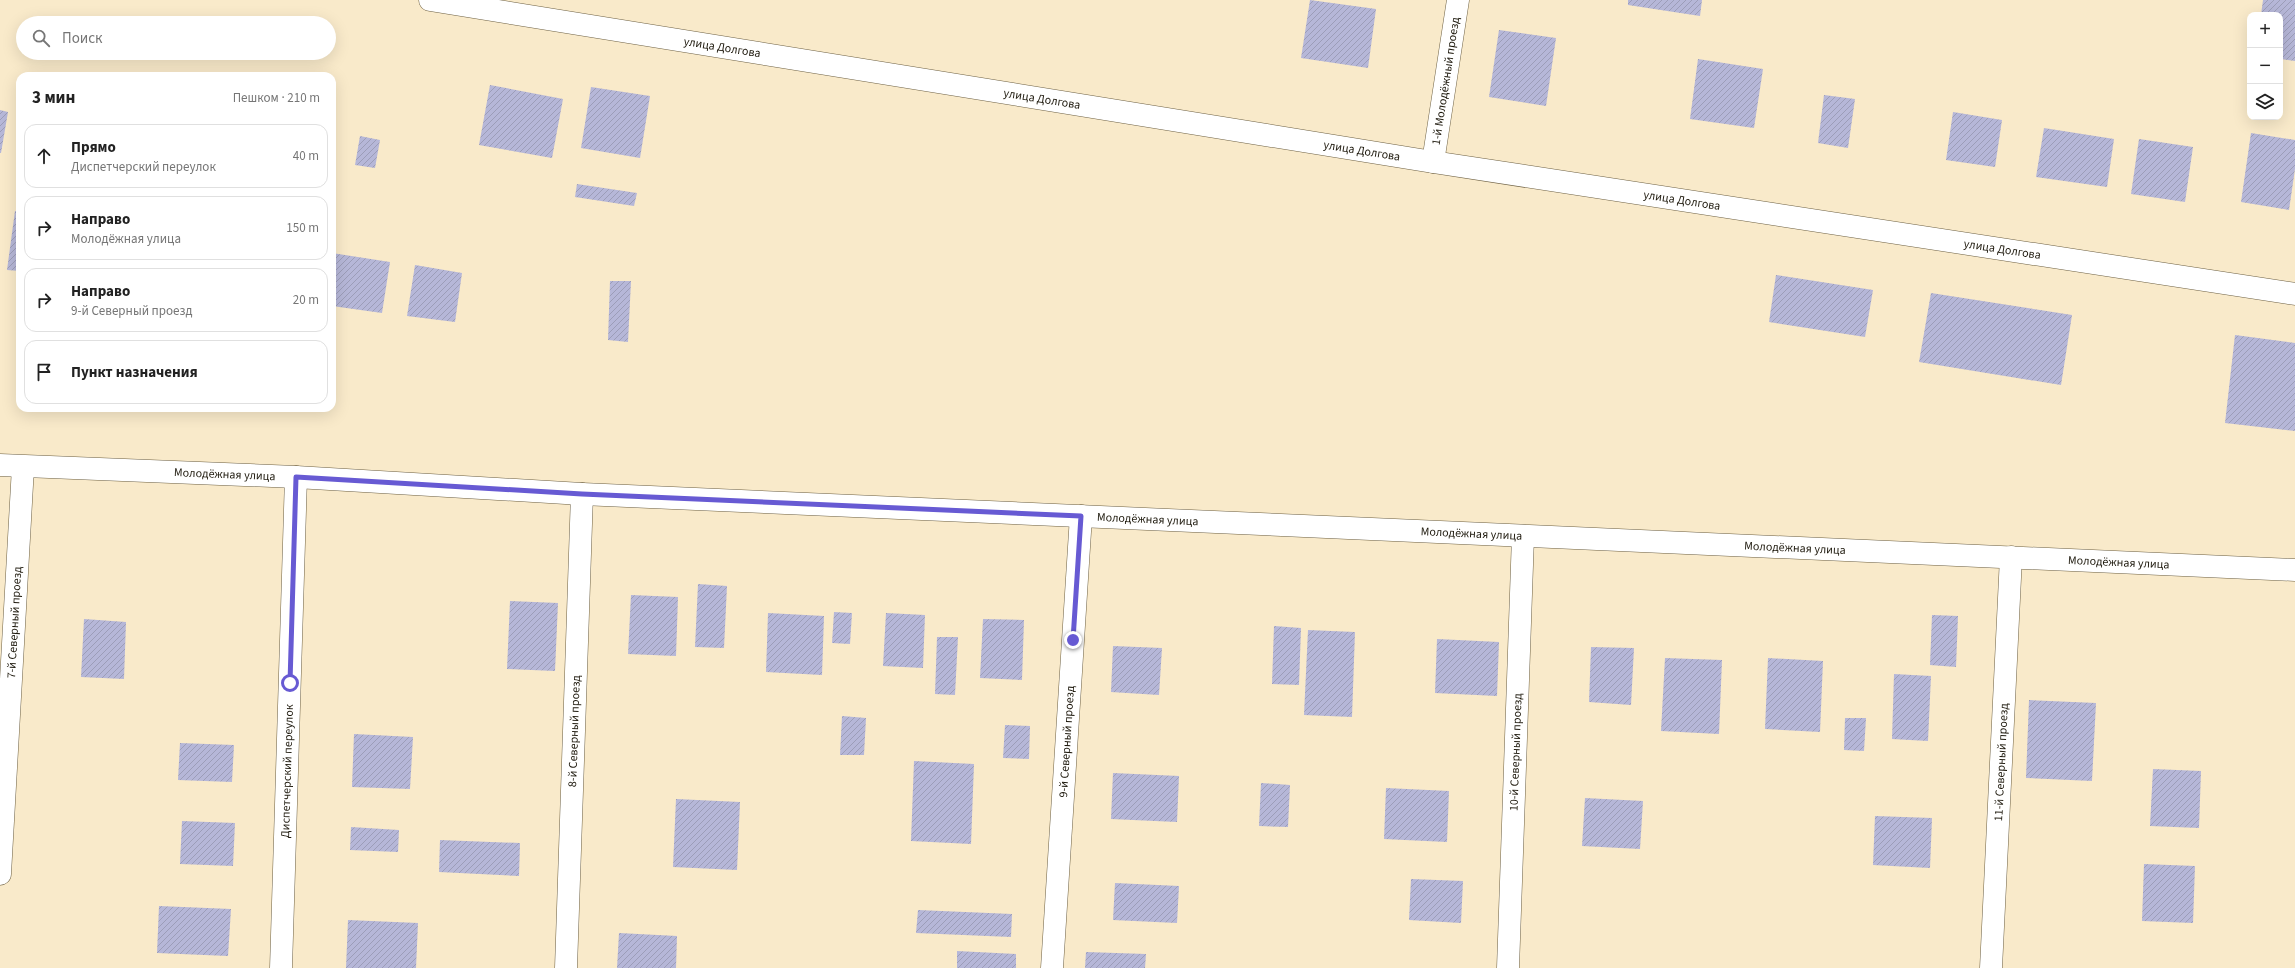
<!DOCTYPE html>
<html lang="ru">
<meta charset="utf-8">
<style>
body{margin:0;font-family:"Source Sans 3",sans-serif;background:#f6f6f6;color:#222}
.controls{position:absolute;right:12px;top:12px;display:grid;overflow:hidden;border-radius:8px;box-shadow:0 4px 16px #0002}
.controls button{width:36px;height:36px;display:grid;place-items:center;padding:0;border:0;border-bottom:1px solid #e0e0e0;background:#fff;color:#222;font:20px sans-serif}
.stop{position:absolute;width:12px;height:12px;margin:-9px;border:3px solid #675ad3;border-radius:50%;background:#fff}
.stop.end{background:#675ad3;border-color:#fff;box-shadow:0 1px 4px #0008}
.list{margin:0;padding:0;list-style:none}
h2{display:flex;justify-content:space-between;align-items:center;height:52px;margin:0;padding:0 16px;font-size:17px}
h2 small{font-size:13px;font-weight:400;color:#767676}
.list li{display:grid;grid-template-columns:26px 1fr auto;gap:12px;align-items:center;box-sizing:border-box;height:64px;margin:0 8px 8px;padding:0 8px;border:1px solid #e0e0e0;border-radius:12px}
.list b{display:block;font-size:15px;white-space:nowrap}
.list p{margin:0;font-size:13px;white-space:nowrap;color:#767676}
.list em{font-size:13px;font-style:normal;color:#767676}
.icon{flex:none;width:22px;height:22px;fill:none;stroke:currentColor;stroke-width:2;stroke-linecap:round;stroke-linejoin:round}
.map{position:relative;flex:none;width:2295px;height:968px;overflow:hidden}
.search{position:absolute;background:#fff;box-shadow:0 4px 16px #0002;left:16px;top:16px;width:320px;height:44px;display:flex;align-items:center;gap:10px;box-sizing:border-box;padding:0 14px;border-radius:22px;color:#767676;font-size:15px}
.panel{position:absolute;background:#fff;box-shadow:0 4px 16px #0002;left:16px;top:72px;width:320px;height:340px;border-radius:12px}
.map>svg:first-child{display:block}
.building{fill:url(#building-hatch)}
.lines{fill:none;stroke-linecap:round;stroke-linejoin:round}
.street-casing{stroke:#6d6043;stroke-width:23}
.street{stroke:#fff;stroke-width:22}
.route{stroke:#675ad3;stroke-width:5}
.labels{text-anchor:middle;stroke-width:3.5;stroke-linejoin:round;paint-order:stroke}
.street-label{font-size:12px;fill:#1e190d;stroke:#fef9eb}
</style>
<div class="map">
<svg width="2295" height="968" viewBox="0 0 2295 968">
<defs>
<pattern id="building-hatch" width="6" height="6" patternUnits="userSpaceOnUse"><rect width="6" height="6" fill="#b6b7d8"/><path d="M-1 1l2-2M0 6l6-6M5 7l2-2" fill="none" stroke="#9c9db8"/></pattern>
</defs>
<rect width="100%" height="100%" fill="#f9eaca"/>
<path class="building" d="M1310,0L1376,9L1368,68L1301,58Z
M1628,0H1702L1700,16L1628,5Z
M2263,0H2295V61L2280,59V15H2261Z
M1499,30L1556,38L1546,106L1489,97Z
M1698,59L1763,69L1754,128L1690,119Z
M490,85L563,99L552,158L479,145Z
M591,87L650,96L640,158L581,148Z
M1824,95L1855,99L1848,148L1818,143Z
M0,110L8,112L1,153H0Z
M1953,112L2002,120L1995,167L1946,160Z
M2044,128L2114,139L2107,187L2036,177Z
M2251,133L2295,140V169L2289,210L2241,202Z
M360,136L380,140L375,168L355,165Z
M2139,139L2193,147L2185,202L2131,194Z
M577,184L637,193L634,206L575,197Z
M15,211H20V271L7,270Z
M332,253L390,262L382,313L332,306Z
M415,265L462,273L455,322L407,316Z
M1776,275L1873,290L1865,337L1769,322Z
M610,281H631L628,342L608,340Z
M1931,293L2072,315L2061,385L1919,362Z
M2235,335L2295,343V431L2225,423Z
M698,584L727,586L724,648L695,647Z
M631,595L678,597L676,656L628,654Z
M510,601L558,603L555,671L507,669Z
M834,612L852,613L850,644L832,643Z
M768,613L824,616L822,675L766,672Z
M886,613L925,615L923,668L883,666Z
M1932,615L1958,616L1956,667L1930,665Z
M84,619L126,622L124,679L81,677Z
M983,619L1024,620L1022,680L980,678Z
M1274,626L1301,628L1299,685L1272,684Z
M1308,630L1355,632L1352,717L1304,715Z
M937,637H958L955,695L935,694Z
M1437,639L1499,642L1497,696L1435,693Z
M1113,646L1162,648L1159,695L1111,692Z
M1591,647L1634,648L1631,705L1589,702Z
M1665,658L1722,660L1719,734L1661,731Z
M1768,658L1823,661L1820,732L1765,729Z
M1894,674L1931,676L1928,741L1892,739Z
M2029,700L2096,703L2092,781L2026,778Z
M842,716L866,718L864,755H840Z
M1845,718H1866L1864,751L1844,750Z
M1005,725L1030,726L1029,759L1003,758Z
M354,734L413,737L410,789L352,787Z
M180,743L234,745L232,782L178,780Z
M914,761L974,764L971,844L911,841Z
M2153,769L2201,771L2199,828L2150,826Z
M1113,773L1179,776L1177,822L1111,819Z
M1261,783L1290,785L1288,827L1259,826Z
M1386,788L1449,791L1447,842L1384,839Z
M1585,798L1643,801L1640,849L1582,846Z
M676,799L740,802L737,870L673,867Z
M1875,816L1932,818L1930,868L1873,865Z
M182,821L235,823L233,866L180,864Z
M351,827L399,830L398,852L350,850Z
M440,840L520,843L519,876L439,872Z
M2144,864L2195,866L2193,923L2142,921Z
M1411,879L1463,881L1461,923L1409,920Z
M1115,883L1179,886L1177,923L1113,920Z
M159,906L231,909L228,956L157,953Z
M918,910L1012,914L1011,937L916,933Z
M348,920L418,923L416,968H346Z
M619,933L677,936L676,968H617Z
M957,951L1016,954V968H957Z
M1086,952L1146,954L1145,968H1085Z"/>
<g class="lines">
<defs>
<g id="street">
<path id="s1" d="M430,0L1433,162L2295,294"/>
<path id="s2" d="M1433,162L1458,0"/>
<path id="s3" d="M0,465L296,477L582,494L2295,570"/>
<path id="s4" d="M0,874L23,467"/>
<path id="s5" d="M281,968L296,477"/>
<path id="s6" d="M566,968L582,494"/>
<path id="s7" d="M1052,968L1081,516"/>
<path id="s8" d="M1508,968L1523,536"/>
<path id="s9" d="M1991,968L2011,557"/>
</g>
</defs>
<use href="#street" class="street-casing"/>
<use href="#street" class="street"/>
</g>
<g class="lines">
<path class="route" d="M290,683L296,477L582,494L1081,516L1073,640"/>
</g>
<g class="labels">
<g class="street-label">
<text dy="4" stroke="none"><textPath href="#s1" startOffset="296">улица Долгова</textPath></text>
<text dy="4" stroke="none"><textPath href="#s2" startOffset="82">1-й Молодёжный проезд</textPath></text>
<text dy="4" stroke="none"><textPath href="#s1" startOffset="620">улица Долгова</textPath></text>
<text dy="4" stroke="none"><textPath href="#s1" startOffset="944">улица Долгова</textPath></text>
<text dy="4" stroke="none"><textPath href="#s1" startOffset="1268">улица Долгова</textPath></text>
<text dy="4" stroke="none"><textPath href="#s1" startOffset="1592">улица Долгова</textPath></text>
<text dy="4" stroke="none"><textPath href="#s3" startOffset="225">Молодёжная улица</textPath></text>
<text dy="4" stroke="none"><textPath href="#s3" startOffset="1149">Молодёжная улица</textPath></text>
<text dy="4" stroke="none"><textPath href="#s3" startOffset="1473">Молодёжная улица</textPath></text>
<text dy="4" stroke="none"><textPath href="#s3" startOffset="1797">Молодёжная улица</textPath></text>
<text dy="4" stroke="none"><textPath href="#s3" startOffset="2121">Молодёжная улица</textPath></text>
<text dy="4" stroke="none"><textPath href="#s4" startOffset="252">7-й Северный проезд</textPath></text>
<text dy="4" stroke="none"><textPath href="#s6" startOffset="237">8-й Северный проезд</textPath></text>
<text dy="4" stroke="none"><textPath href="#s7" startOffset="227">9-й Северный проезд</textPath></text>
<text dy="4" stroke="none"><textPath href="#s8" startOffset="216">10-й Северный проезд</textPath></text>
<text dy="4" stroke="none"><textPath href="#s9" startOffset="206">11-й Северный проезд</textPath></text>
<text dy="4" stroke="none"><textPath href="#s5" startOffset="197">Диспетчерский переулок</textPath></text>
</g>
</g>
</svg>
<div class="controls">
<button>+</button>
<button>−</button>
<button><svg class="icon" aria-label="layers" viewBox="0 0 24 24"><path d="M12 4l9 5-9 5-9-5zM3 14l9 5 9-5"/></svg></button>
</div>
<div class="stop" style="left:290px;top:683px"></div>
<div class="stop end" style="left:1073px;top:640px"></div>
<div class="search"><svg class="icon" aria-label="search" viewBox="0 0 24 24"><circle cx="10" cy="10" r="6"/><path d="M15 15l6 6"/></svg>Поиск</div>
<section class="panel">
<h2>3 мин<small>Пешком · 210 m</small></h2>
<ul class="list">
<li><svg class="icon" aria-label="ahead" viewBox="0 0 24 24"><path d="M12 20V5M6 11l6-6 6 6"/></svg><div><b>Прямо</b><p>Диспетчерский переулок</p></div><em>40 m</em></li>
<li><svg class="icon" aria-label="right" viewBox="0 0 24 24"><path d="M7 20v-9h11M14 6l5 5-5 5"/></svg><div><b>Направо</b><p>Молодёжная улица</p></div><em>150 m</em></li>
<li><svg class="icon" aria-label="right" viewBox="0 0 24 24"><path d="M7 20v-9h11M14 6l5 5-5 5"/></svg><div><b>Направо</b><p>9-й Северный проезд</p></div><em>20 m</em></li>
<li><svg class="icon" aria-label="arrive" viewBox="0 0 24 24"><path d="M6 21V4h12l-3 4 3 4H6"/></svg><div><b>Пункт назначения</b></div></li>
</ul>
</section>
</div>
